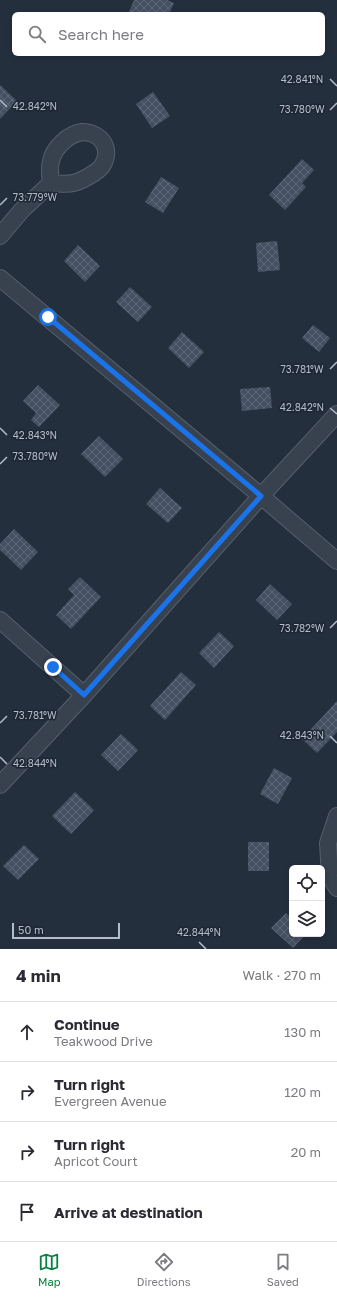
<!DOCTYPE html>
<meta charset="utf-8">
<style>
body{margin:0;font-family:"Golos Text",sans-serif;background:#f2f2f3;color:#2b2b33}
.controls{position:absolute;right:12px;bottom:12px;display:grid;overflow:hidden;border-radius:6px;box-shadow:0 2px 6px #0003}
.controls button{width:36px;height:36px;display:grid;place-items:center;padding:0;border:0;border-bottom:1px solid #e1e1e2;background:#fff;color:#2b2b33;font:20px sans-serif}
.scale{position:absolute;left:12px;bottom:10px;width:108px;box-sizing:border-box;padding-left:4px;border:2px solid #b4bcc9;border-top:0;font-size:11px;line-height:14px;white-space:nowrap;color:#b4bcc9;-webkit-text-stroke:3px #1d2633;paint-order:stroke}
.stop{position:absolute;width:12px;height:12px;margin:-9px;border:3px solid #1a73e8;border-radius:50%;background:#fff}
.stop.end{background:#1a73e8;border-color:#fff;box-shadow:0 1px 4px #0008}
.list{margin:0;padding:0;list-style:none}
h2{display:flex;justify-content:space-between;align-items:center;height:52px;margin:0;padding:0 16px;font-size:17px}
h2 small{font-size:13px;font-weight:400;color:#7c7c81}
.list li{display:grid;grid-template-columns:26px 1fr auto;gap:12px;align-items:center;box-sizing:border-box;height:60px;padding:0 16px;border-top:1px solid #e1e1e2}
.list b{display:block;font-size:15px;white-space:nowrap}
.list p{margin:0;font-size:13px;white-space:nowrap;color:#7c7c81}
.list em{font-size:13px;font-style:normal;color:#7c7c81}
.icon{flex:none;width:22px;height:22px;fill:none;stroke:currentColor;stroke-width:2;stroke-linecap:round;stroke-linejoin:round}
.map{position:relative;flex:none;width:337px;height:949px;overflow:hidden}
.search{position:absolute;background:#fff;box-shadow:0 2px 6px #0003;left:12px;right:12px;top:12px;height:44px;display:flex;align-items:center;gap:10px;box-sizing:border-box;padding:0 14px;border-radius:6px;color:#7c7c81;font-size:15px}
.sheet{height:292px;background:#fff}
nav{display:flex;justify-content:space-around;align-items:center;box-sizing:border-box;height:56px;border-top:1px solid #e1e1e2;background:#fff;font-size:11px;color:#7c7c81}
nav a{display:grid;justify-items:center;gap:2px}
nav .on{color:#0b8043}
.map>svg:first-child{display:block}
.building{fill:url(#building-cross-hatch)}
.lines{fill:none;stroke-linecap:round;stroke-linejoin:round}
.minor-casing{stroke:#565f6c;stroke-width:18}
.minor{stroke:#38414e;stroke-width:16}
.route{stroke:#1a73e8;stroke-width:5}
.ticks{fill:none;stroke:#b4bcc9;stroke-width:1.5}
.ticks-label{font-size:10px;text-anchor:middle;fill:#b4bcc9;stroke:#1d2633;stroke-width:3;stroke-linejoin:round;paint-order:stroke}
</style>
<div class="map">
<svg width="337" height="949" viewBox="0 0 337 949">
<defs>
<pattern id="building-cross-hatch" width="8" height="8" patternUnits="userSpaceOnUse"><rect width="8" height="8" fill="#455162"/><path d="M0 0l8 8M0 8l8-8" fill="none" stroke="#5d6877"/></pattern>
</defs>
<rect width="100%" height="100%" fill="#242f3e"/>
<path class="building" d="M134,0H167L174,3L169,14H128Z
M0,85L17,101L0,119Z
M153,92L170,116L152,128L136,104Z
M302,159L314,170L302,183L306,187L285,210L269,195Z
M161,177L179,188L163,213L145,202Z
M277,241L280,270L258,272L256,243Z
M78,245L100,266L85,282L64,261Z
M130,287L152,307L138,322L116,302Z
M313,325L330,338L319,352L302,338Z
M182,332L204,352L189,368L168,348Z
M38,385L60,405L39,427L31,420L36,413L23,401Z
M270,387L272,408L242,411L240,389Z
M99,436L123,459L105,477L81,454Z
M160,488L182,508L168,523L146,504Z
M14,529L38,552L21,570L0,550V544Z
M80,577L101,597L71,629L56,615L74,595L68,589Z
M270,584L292,604L277,620L256,600Z
M219,632L234,646L214,668L199,653Z
M181,672L196,685L165,720L150,706Z
M337,701V732L317,753L302,739Z
M121,734L138,750L118,771L101,755Z
M274,768L292,778L278,804L260,794Z
M75,792L94,810L71,834L52,816Z
M248,842H269V871H248Z
M24,845L39,859L18,880L3,866Z
M286,913L292,918V934H306L293,948L271,928Z"/>
<g class="lines">
<defs>
<path id="minor" d="M82,132C101,132 113,149 102,166C98,172 80,182 73,183C66,185 58,183 51,183C50,175 49,168 51,161C54,147 69,134 82,132Z
M0,236L22,210L51,183
M0,278L261,496L337,561
M0,620L84,695
M0,785L84,695L261,496L337,414
M337,816L328,843L330,876L337,888"/>
</defs>
<use href="#minor" class="minor-casing"/>
<use href="#minor" class="minor"/>
</g>
<g class="lines">
<path class="route" d="M48,317L261,496L84,695L53,667"/>
</g>
<path class="ticks" d="M330,79L337,86M0,100L7,107M330,110L337,103M0,205L7,198M330,369L337,362M330,408L337,414M0,428L7,435M0,464L7,457M330,628L337,621M0,723L7,716M330,736L337,743M0,757L7,764M199,942L206,949"/>
<g class="ticks-label">
<text x="302" y="83">42.841°N</text>
<text x="35" y="110">42.842°N</text>
<text x="302" y="113">73.780°W</text>
<text x="35" y="201">73.779°W</text>
<text x="302" y="373">73.781°W</text>
<text x="302" y="411">42.842°N</text>
<text x="35" y="439">42.843°N</text>
<text x="35" y="460">73.780°W</text>
<text x="302" y="632">73.782°W</text>
<text x="35" y="719">73.781°W</text>
<text x="302" y="739">42.843°N</text>
<text x="35" y="767">42.844°N</text>
<text x="199" y="936">42.844°N</text>
</g>
</svg>
<div class="controls">
<button><svg class="icon" aria-label="locate" viewBox="0 0 24 24"><circle cx="12" cy="12" r="6"/><path d="M12 2v4M12 18v4M2 12h4M18 12h4"/></svg></button>
<button><svg class="icon" aria-label="layers" viewBox="0 0 24 24"><path d="M12 4l9 5-9 5-9-5zM3 14l9 5 9-5"/></svg></button>
</div>
<div class="scale">50 m</div>
<div class="stop" style="left:48px;top:317px"></div>
<div class="stop end" style="left:53px;top:667px"></div>
<div class="search"><svg class="icon" aria-label="search" viewBox="0 0 24 24"><circle cx="10" cy="10" r="6"/><path d="M15 15l6 6"/></svg>Search here</div>
</div>
<section class="sheet">
<h2>4 min<small>Walk · 270 m</small></h2>
<ul class="list">
<li><svg class="icon" aria-label="ahead" viewBox="0 0 24 24"><path d="M12 20V5M6 11l6-6 6 6"/></svg><div><b>Continue</b><p>Teakwood Drive</p></div><em>130 m</em></li>
<li><svg class="icon" aria-label="right" viewBox="0 0 24 24"><path d="M7 20v-9h11M14 6l5 5-5 5"/></svg><div><b>Turn right</b><p>Evergreen Avenue</p></div><em>120 m</em></li>
<li><svg class="icon" aria-label="right" viewBox="0 0 24 24"><path d="M7 20v-9h11M14 6l5 5-5 5"/></svg><div><b>Turn right</b><p>Apricot Court</p></div><em>20 m</em></li>
<li><svg class="icon" aria-label="arrive" viewBox="0 0 24 24"><path d="M6 21V4h12l-3 4 3 4H6"/></svg><div><b>Arrive at destination</b></div></li>
</ul>
</section>
<nav>
<a class="on"><svg class="icon" aria-label="map" viewBox="0 0 24 24"><path d="M3 6l6-2 6 2 6-2v14l-6 2-6-2-6 2zM9 4v14M15 6v14"/></svg>Map</a>
<a><svg class="icon" aria-label="directions" viewBox="0 0 24 24"><path d="M12 3l9 9-9 9-9-9zM9 14v-3h6M13 9l2 2-2 2"/></svg>Directions</a>
<a><svg class="icon" aria-label="saved" viewBox="0 0 24 24"><path d="M7 4h10v16l-5-4-5 4z"/></svg>Saved</a>
</nav>
